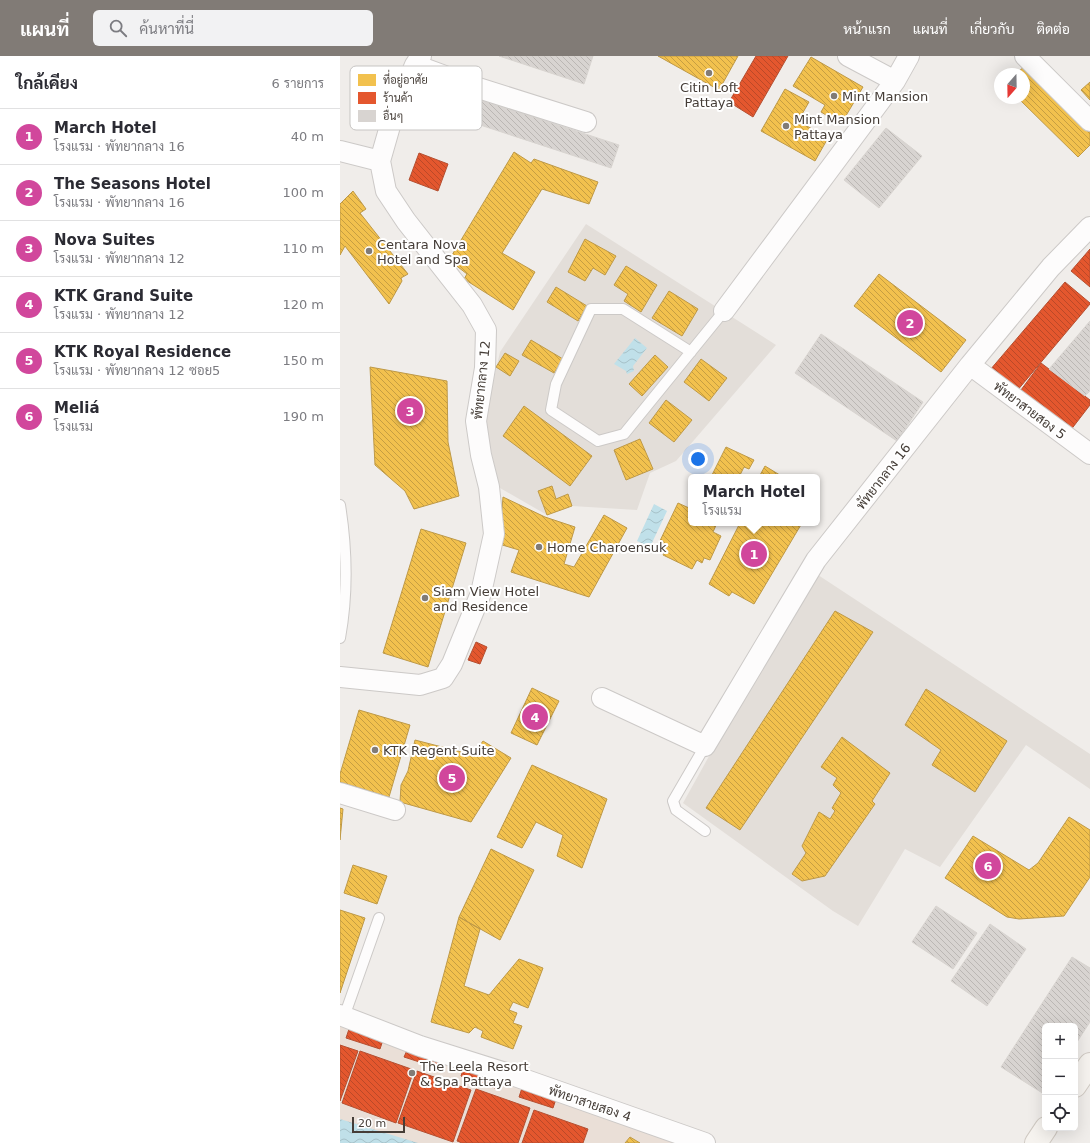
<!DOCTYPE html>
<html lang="th">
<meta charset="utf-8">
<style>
body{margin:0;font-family:"DejaVu Sans",Sarabun,sans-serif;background:#f2f2f3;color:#2b2b33}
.controls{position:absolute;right:12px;bottom:12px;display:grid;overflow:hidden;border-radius:6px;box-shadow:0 4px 16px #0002}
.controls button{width:36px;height:36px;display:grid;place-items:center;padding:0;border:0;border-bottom:1px solid #e1e1e2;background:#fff;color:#2b2b33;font:20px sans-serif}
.compass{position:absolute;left:654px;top:12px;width:36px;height:36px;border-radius:50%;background:#fff;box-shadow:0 4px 16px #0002;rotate:200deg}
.scale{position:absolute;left:12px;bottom:10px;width:53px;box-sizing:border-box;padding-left:4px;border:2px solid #453d37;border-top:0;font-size:11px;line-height:14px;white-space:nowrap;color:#453d37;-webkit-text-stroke:3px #fff;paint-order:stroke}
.you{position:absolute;left:358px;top:403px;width:14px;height:14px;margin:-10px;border:3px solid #fff;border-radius:50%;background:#1a73e8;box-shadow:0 0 0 6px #1a73e833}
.badge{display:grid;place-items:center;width:26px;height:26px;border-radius:50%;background:#817b76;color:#fff;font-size:13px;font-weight:700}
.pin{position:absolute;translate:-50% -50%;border:2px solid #fff;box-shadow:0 1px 4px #0006}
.popup{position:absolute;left:348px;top:418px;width:132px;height:52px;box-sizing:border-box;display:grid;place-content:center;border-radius:6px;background:#fff;filter:drop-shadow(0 1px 3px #0005);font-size:13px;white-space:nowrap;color:#7c7c81}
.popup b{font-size:15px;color:#2b2b33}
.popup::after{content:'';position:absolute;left:50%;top:100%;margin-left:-8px;border:8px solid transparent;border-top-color:#fff}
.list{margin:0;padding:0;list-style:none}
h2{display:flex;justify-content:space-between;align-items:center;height:52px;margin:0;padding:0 16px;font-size:17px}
h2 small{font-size:13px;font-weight:400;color:#7c7c81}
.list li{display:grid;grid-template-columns:26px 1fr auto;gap:12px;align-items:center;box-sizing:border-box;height:56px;padding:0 16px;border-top:1px solid #e1e1e2}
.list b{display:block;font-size:15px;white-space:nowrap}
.list p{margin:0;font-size:13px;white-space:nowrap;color:#7c7c81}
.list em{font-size:13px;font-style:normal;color:#7c7c81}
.icon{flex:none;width:22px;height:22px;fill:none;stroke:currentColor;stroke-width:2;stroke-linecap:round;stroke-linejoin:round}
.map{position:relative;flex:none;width:750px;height:1087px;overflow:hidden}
header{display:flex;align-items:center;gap:24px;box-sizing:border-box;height:56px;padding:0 20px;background:#817b76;color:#fff}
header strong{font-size:19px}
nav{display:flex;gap:22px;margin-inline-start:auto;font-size:14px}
.search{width:280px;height:36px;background:#f2f2f3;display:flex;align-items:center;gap:10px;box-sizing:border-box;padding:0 14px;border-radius:6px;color:#7c7c81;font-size:15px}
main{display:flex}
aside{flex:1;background:#fff}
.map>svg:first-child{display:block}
.residential{fill:#e3ded9}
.commercial{fill:#eadfd7}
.water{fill:url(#water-waves)}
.homes{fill:url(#homes-back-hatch);stroke:#be9947}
.shops{fill:url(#shops-back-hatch);stroke:#b44f31}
.building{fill:url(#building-back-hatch);stroke:#d8d4d0}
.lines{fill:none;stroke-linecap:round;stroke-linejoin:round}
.lane-casing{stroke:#ccc9c7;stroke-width:12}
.street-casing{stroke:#ccc9c7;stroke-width:22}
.secondary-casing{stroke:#d0cac3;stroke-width:24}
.lane{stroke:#fdfcfc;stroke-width:10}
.street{stroke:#fdfcfc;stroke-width:20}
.secondary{stroke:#f6f3ef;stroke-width:22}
.poi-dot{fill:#817b76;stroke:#fff;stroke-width:1.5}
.labels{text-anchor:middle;stroke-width:4;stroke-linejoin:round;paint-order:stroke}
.poi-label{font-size:13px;fill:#453d37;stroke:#fff;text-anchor:start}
.street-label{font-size:13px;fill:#453d37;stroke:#fff}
.key{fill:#fff;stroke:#c7c5c3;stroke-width:1}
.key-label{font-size:11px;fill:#453d37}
</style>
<header>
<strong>แผนที่</strong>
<div class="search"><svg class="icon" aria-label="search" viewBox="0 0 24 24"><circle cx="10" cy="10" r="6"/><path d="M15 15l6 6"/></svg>ค้นหาที่นี่</div>
<nav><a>หน้าแรก</a><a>แผนที่</a><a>เกี่ยวกับ</a><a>ติดต่อ</a></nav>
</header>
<main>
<aside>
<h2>ใกล้เคียง<small>6 รายการ</small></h2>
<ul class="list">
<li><span class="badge" style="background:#d1479c">1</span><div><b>March Hotel</b><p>โรงแรม · พัทยากลาง 16</p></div><em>40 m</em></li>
<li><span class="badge" style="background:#d1479c">2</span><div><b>The Seasons Hotel</b><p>โรงแรม · พัทยากลาง 16</p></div><em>100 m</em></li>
<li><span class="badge" style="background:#d1479c">3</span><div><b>Nova Suites</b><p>โรงแรม · พัทยากลาง 12</p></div><em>110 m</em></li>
<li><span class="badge" style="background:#d1479c">4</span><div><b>KTK Grand Suite</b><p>โรงแรม · พัทยากลาง 12</p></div><em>120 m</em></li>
<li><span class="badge" style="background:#d1479c">5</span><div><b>KTK Royal Residence</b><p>โรงแรม · พัทยากลาง 12 ซอย5</p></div><em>150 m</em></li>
<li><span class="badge" style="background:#d1479c">6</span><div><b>Meliá</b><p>โรงแรม</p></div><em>190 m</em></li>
</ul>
</aside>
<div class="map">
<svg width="750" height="1087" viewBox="0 0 750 1087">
<defs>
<pattern id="water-waves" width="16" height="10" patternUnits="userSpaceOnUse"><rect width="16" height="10" fill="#c0e0e9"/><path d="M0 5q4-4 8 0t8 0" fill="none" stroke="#a6c1c8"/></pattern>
<pattern id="homes-back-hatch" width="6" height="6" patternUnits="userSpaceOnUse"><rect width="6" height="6" fill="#f2c14e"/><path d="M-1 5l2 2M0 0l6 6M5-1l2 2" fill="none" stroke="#c69e42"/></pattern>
<pattern id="shops-back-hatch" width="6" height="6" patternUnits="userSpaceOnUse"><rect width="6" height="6" fill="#e4572e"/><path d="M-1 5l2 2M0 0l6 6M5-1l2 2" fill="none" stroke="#bb4928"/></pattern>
<pattern id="building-back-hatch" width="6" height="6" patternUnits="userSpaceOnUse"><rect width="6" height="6" fill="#d8d4d1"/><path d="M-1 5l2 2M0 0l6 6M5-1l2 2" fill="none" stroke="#bbb7b4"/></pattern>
</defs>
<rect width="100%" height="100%" fill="#f0edea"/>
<path class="residential" d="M246,168L436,289L336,405L310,417L297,454L232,450L207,459L160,432L144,366L160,296Z
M472,515L750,698V733L686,689L600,811L565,793L518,870L493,855L343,747Z"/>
<path class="commercial" d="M0,968L350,1087H0Z"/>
<path class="water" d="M295,282L307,292L293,310L294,315L287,318L286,315L274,308Z
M314,448L327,455L310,491L297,485Z
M0,1063L78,1087H0Z"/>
<path class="homes" d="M318,0H398L379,34Z
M471,1L523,31L501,68L481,56L485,49L453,30Z
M687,8L750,69V89L738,101L678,42H684V18H676Z
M750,26V44L741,34Z
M445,33L469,46L458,65L488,82L475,105L421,75Z
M174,96L191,107L194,103L258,126L249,148L202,133L162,197L195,216L173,254L124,223L127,218L109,204Z
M13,135L26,153L20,157L68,218L61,222L62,225L49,248L5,190L0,199V148Z
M245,183L276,200L265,219L253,212L245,225L228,216Z
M286,210L317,229L301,256L284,245L288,238L274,229Z
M539,218L626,284L601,316L514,250Z
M216,231L247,250L238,265L207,246Z
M329,235L358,253L342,280L312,262Z
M191,284L223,303L214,317L182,299Z
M165,297L179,305L170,320L156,311Z
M315,299L328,311L302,340L289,328Z
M361,303L387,322L369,345L344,326Z
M30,311L107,325L108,386L119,440L74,453L65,435L35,409Z
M326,344L352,364L334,386L309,367Z
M184,350L252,400L230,430L163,380Z
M300,383L313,413L286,424L274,394Z
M386,391L414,404L409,413L404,411L399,421H371Z
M425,410L443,421H419Z
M212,430L216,443L228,438L232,450L207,459L198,435Z
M163,441L205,461L235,471L224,508L234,511L264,459L287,472L249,541L171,516L179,494L159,488Z
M338,447L349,452L351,447V467H377L373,476L381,480L370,504L364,502L362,507L357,504L352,513L323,499L326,493L318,489Z
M400,467H462L414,548L392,536L389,540L369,528Z
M81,473L126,487L88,611L43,597Z
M495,555L533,576L400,774L366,752Z
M192,632L219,645L197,689L171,677Z
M586,633L667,685L635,736L592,709L601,694L565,669Z
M19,654L70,669L49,741L0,726V718Z
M502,681L550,717L532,745L535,748L485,820L462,825L452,818L466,797L462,790L479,756L490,763L495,755L492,752L501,737L493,729L497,722L481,711Z
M75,684L133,699L143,685L171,702L131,766L60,746L61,729L68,715Z
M192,709L267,743L242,812L217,800L223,779L196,766L182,792L157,781Z
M0,752L3,753L0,784Z
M729,761L750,774V821L724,860L679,863L667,861L605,822L633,780L689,814L698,807Z
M151,793L194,814L160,884L119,861Z
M13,809L47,820L37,848L4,837Z
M0,854L25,862L0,937Z
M119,861L140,873L124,930L149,939L179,903L203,912L188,952L173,946L169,954L177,957L173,967L182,970L173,993L141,981L143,975L135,971L129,977L91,966Z
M290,1081L300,1087H285Z"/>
<path class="shops" d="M416,0H448L413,61L389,46Z
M79,97L108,108L98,135L69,124Z
M750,193V231L731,215Z
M725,226L750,247V248L676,336L650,314Z
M701,307L750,344V349L730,375L678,338Z
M136,586L147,591L140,608L128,604Z
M9,973L43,984L40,993L6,982Z
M0,989L18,995L0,1045Z
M68,992L101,1003L98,1012L64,1001Z
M20,995L74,1014L56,1067L2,1047Z
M124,1011L158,1023L155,1032L121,1020Z
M77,1015L131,1034L113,1086L58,1067Z
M182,1032L216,1043L213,1052L179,1041Z
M136,1033L190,1052L178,1087H122L117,1085Z
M194,1054L248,1073L243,1087H182Z"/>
<path class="building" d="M159,0H253L244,28Z
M132,41L279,89L271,112L125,64Z
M546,72L582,100L539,152L504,124Z
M750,265V335L745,340L709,313Z
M481,278L583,346L557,385L455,317Z
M596,850L637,877L613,913L572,886Z
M650,868L686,893L647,950L611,925Z
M732,901L750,912V966L735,989V970H705V1036L704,1038L661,1011Z"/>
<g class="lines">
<defs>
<path id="lane" d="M351,296L283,253H251L216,328L211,354L258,385L284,378L384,255
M0,449C7,493 8,538 0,582
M365,775L336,754L333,745L365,690
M4,961L39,862"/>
<path id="street" d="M508,0L555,25
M685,0L750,65
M75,9L132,30L246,66
M0,95L40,105
M384,255L555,25L569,0
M630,309L750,398
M0,621L80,629L103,622L112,608L141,537L154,478L149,431L141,399L136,365L145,312L146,274L132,249L66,165L46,135L40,105L52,63L75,9L81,0
M262,642L365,690L476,504L630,309L711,211L750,171
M0,737L55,754
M0,959L80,990L172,1019L365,1087"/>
<path id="secondary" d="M735,1030L750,1008
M696,1087L706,1072"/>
</defs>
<use href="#lane" class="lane-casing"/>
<use href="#street" class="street-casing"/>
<use href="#secondary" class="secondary-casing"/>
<use href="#lane" class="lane"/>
<use href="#street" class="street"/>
<use href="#secondary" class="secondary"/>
</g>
<g class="poi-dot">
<circle cx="369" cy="17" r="4"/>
<circle cx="494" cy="40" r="4"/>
<circle cx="446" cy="70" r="4"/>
<circle cx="29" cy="195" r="4"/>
<circle cx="199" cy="491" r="4"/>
<circle cx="85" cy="542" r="4"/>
<circle cx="35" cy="694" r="4"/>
<circle cx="72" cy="1017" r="4"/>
</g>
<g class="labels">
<g class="poi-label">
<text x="369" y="36" text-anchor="middle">Citin Loft<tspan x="369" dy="15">Pattaya</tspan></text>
<text x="502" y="45">Mint Mansion</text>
<text x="454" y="68">Mint Mansion<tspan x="454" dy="15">Pattaya</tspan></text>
<text x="37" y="193">Centara Nova<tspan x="37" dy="15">Hotel and Spa</tspan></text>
<text x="207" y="496">Home Charoensuk</text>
<text x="93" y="540">Siam View Hotel<tspan x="93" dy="15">and Residence</tspan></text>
<text x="43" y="699">KTK Regent Suite</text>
<text x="80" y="1015">The Leela Resort<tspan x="80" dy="15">&amp; Spa Pattaya</tspan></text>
</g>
<g class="street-label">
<text transform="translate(141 324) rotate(-84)" y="5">พัทยากลาง 12</text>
<text transform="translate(690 354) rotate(37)" y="5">พัทยาสายสอง 5</text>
<text transform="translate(543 420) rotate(-52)" y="5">พัทยากลาง 16</text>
<text transform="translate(250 1047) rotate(19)" y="5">พัทยาสายสอง 4</text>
</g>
</g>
<rect x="10" y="10" width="132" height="64" rx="6" class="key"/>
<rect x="18" y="18" width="18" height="12" fill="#f2c14e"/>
<rect x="18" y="36" width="18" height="12" fill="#e4572e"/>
<rect x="18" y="54" width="18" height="12" fill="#d8d4d1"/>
<g class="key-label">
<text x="43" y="28">ที่อยู่อาศัย</text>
<text x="43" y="46">ร้านค้า</text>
<text x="43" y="64">อื่นๆ</text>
</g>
</svg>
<div class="controls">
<button>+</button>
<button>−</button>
<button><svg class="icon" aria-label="locate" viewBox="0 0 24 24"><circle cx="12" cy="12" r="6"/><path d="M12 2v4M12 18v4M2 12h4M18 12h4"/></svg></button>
</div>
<svg class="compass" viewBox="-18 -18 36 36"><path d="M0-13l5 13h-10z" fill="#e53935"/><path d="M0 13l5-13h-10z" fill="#7c7c81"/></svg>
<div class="scale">20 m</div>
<div class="you"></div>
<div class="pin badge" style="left:414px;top:498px;background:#d1479c">1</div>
<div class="popup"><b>March Hotel</b>โรงแรม</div>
<div class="pin badge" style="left:570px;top:267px;background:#d1479c">2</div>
<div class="pin badge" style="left:70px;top:355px;background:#d1479c">3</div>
<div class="pin badge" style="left:195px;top:661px;background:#d1479c">4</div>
<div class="pin badge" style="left:112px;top:722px;background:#d1479c">5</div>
<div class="pin badge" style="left:648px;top:810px;background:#d1479c">6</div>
</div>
</main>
